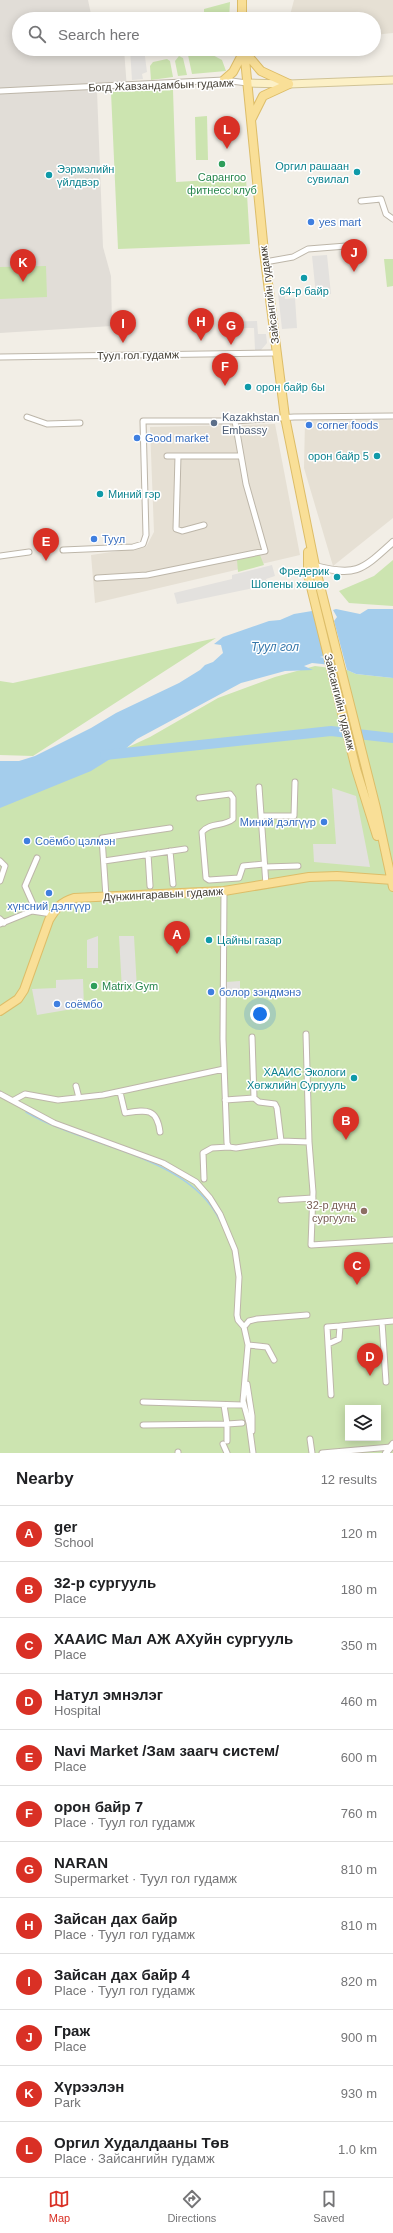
<!DOCTYPE html>
<meta charset="utf-8">
<style>
body{margin:0;font-family:Arial,sans-serif;background:#f6f6f6;color:#202124}
.controls{position:absolute;right:12px;bottom:12px;display:grid;overflow:hidden;border-radius:0px;box-shadow:0 2px 10px #0003}
.controls button{width:36px;height:36px;display:grid;place-items:center;padding:0;border:0;border-bottom:1px solid #e0e0e0;background:#fff;color:#202124;font:20px sans-serif}
.you{position:absolute;left:260px;top:1014px;width:14px;height:14px;margin:-10px;border:3px solid #fff;border-radius:50%;background:#1a73e8;box-shadow:0 0 0 6px #1a73e833}
.badge{display:grid;place-items:center;width:26px;height:26px;border-radius:50%;background:#d93025;color:#fff;font-size:13px;font-weight:700}
.pin{position:absolute;translate:-50% -33px;filter:drop-shadow(0 1px 2px #0008)}
.pin::after{content:'';position:absolute;top:21px;width:14px;height:12px;background:inherit;clip-path:polygon(0 0,100% 0,50% 100%)}
.list{margin:0;padding:0;list-style:none}
h2{display:flex;justify-content:space-between;align-items:center;height:52px;margin:0;padding:0 16px;font-size:17px}
h2 small{font-size:13px;font-weight:400;color:#757577}
.list li{display:grid;grid-template-columns:26px 1fr auto;gap:12px;align-items:center;box-sizing:border-box;height:56px;padding:0 16px;border-top:1px solid #e0e0e0}
.list b{display:block;font-size:15px;white-space:nowrap}
.list p{margin:0;font-size:13px;white-space:nowrap;color:#757577}
.list em{font-size:13px;font-style:normal;color:#757577}
.icon{flex:none;width:22px;height:22px;fill:none;stroke:currentColor;stroke-width:2;stroke-linecap:round;stroke-linejoin:round}
.map{position:relative;flex:none;width:393px;height:1453px;overflow:hidden}
.search{position:absolute;background:#fff;box-shadow:0 2px 10px #0003;left:12px;right:12px;top:12px;height:44px;display:flex;align-items:center;gap:10px;box-sizing:border-box;padding:0 14px;border-radius:22px;color:#757577;font-size:15px}
.sheet{height:724px;background:#fff}
nav{display:flex;justify-content:space-around;align-items:center;box-sizing:border-box;height:56px;border-top:1px solid #e0e0e0;background:#fff;font-size:11px;color:#757577}
nav a{display:grid;justify-items:center;gap:2px}
nav .on{color:#d93025}
.map>svg:first-child{display:block}
.residential{fill:#e6e0d4}
.industrial{fill:#e1ddd7}
.green{fill:#cce4b0;fill-rule:evenodd}
.parking{fill:#e3e1de}
.water{fill:#a4cdec}
.lines{fill:none;stroke-linecap:round;stroke-linejoin:round}
.stream{stroke:#a4cdec;stroke-width:1.5}
.river{stroke:#a4cdec;stroke-width:10}
.minor-casing{stroke:#bdb6a9;stroke-width:7}
.tertiary-casing{stroke:#bdb6a9;stroke-width:8}
.secondary-casing{stroke:#d0c397;stroke-width:9}
.primary-casing{stroke:#ddbd68;stroke-width:10}
.minor{stroke:#fff;stroke-width:5}
.tertiary{stroke:#fff;stroke-width:6}
.secondary{stroke:#fcf0c6;stroke-width:7}
.primary{stroke:#f9df97;stroke-width:8}
.leisure-dot{fill:#2e9e5b;stroke:#fff;stroke-width:1.5}
.culture-dot{fill:#0f9aa8;stroke:#fff;stroke-width:1.5}
.shop-dot{fill:#3f7fe0;stroke:#fff;stroke-width:1.5}
.service-dot{fill:#5c6f8a;stroke:#fff;stroke-width:1.5}
.education-dot{fill:#8d6e63;stroke:#fff;stroke-width:1.5}
.labels{text-anchor:middle;stroke-width:3;stroke-linejoin:round;paint-order:stroke}
.street-label{font-size:11px;fill:#443f35;stroke:#fff}
.culture-label{font-size:11px;fill:#0d838f;stroke:#fff;text-anchor:end}
.leisure-label{font-size:11px;fill:#27864d;stroke:#fff}
.shop-label{font-size:11px;fill:#366cbe;stroke:#fff;text-anchor:start}
.service-label{font-size:11px;fill:#4e5e75;stroke:#fff;text-anchor:start}
.education-label{font-size:11px;fill:#785e54;stroke:#fff;text-anchor:end}
.water-label{font-size:12px;font-style:italic;fill:#3476aa;stroke:#fff}
</style>
<div class="map">
<svg width="393" height="1453" viewBox="0 0 393 1453">
<rect width="100%" height="100%" fill="#f2eee6"/>
<path class="residential" d="M294,0H393V33L374,35V19H289Z
M305,420H393V518L333,566L304,468Z
M275,424L300,555L95,603L91,555L146,547L154,532L150,427Z"/>
<path class="industrial" d="M0,0H88L92,19H19V49H124L127,89L97,91L103,247L111,276L112,326L0,333Z"/>
<path class="green" d="M230,2L229,19H204V9Z
M207,52L222,60L226,71L192,74L188,55Z
M179,56L183,58L187,75L178,76L175,61Z
M167,59L170,61L173,77L151,80L150,66L153,62Z
M173,90L176,182L246,178L250,244L118,249L111,92Z
M207,116L208,160H196L195,117Z
M384,259H393V286L387,287Z
M46,266L47,297L0,299V267Z
M260,555L264,565L238,572L237,560Z
M393,560V606L349,603L339,591L374,576Z
M216,638L33,756L0,755V681L13,683Z
M315,666L347,670L356,674L393,678V1453H0V806L150,737L218,698L275,677ZM348,1408H378V1438H348Z"/>
<path class="parking" d="M130,49H144L147,72L142,74L143,79L132,80Z
M327,255L331,294L316,295L312,256Z
M284,292L285,299L295,298L297,328L282,329L278,293Z
M257,321L258,334H266L267,343L261,350H255L254,328H221V322Z
M272,565L275,576L266,579L268,585L177,604L174,593L232,579V575Z
M332,788L356,796L370,867L314,862L313,844H336Z
M98,936V968H87V940Z
M119,936H134L137,989L122,990Z
M83,979L84,1007L37,1015L32,989L56,988V980Z
M240,981V993L226,994V982Z"/>
<path class="water" d="M336,609L360,614L368,609H393V678L356,674L347,670L334,621L337,617L333,610Z
M318,610L329,655L320,657L330,659L332,665L312,663L304,666L313,670L285,671L241,683L137,739L123,751L91,771L0,808V761H19L35,756L91,728L116,713L179,683L200,670L205,665L213,662L223,653L221,645L214,644L223,637L269,621L280,620L294,614Z"/>
<g class="lines">
<path class="stream" d="M26,1112C86,1148 189,1155 220,1221"/>
<path class="river" d="M105,755L331,731L393,738"/>
<defs>
<path id="minor" d="M0,91L224,80L247,83
M361,201L381,199L386,214L393,219
M265,262L293,257L308,249L359,245
M0,357L276,353
M27,417L47,424L80,423
M167,456H240
M178,456L176,529L182,531L204,525
M63,550L133,547L143,544L146,535L143,421H235L294,417L393,416
M0,556L29,552
M97,578L147,575L265,551L246,484L235,421
M259,787L266,885
M199,798L230,794L233,798V819C224,827 210,822 202,832L206,878L209,880L239,878L243,866L264,864
M261,816H294L295,782
M170,851L173,884
M148,854L150,886
M0,861L5,866L0,881
M104,861L185,849
M265,867L298,866
M224,891L223,1039L227,1143L229,1147L236,1148L281,1141L309,1142L306,1034
M106,897L102,838L170,828
M32,911L33,904L25,886L37,858
M0,919L4,923
M0,924L32,911L52,914
M252,1037L254,1098
M76,1086L79,1098
M120,1092L125,1113C145,1110 157,1107 160,1132
M0,1094L54,1123L163,1163L196,1182L210,1198L220,1214L235,1250L239,1277L237,1315L238,1320L244,1327L248,1345L243,1401L249,1423L253,1453
M14,1100L25,1094L58,1100L103,1095L224,1069
M225,1100L254,1098L259,1102L275,1104L277,1108L281,1141
M309,1142L313,1192L311,1245L393,1240
M204,1179L203,1153L212,1148L229,1147
M281,1200L313,1198
M244,1327L249,1321L257,1319L307,1315
M328,1344L339,1339L340,1326L382,1322
M248,1345L267,1347L274,1360
M386,1382L382,1322L393,1321
M247,1384L252,1416V1431
M331,1395L327,1327L340,1326
M143,1402L243,1405
M224,1405L227,1424L242,1423
M143,1425L227,1424V1441
M310,1439L312,1453
M223,1444L227,1453
M178,1452V1453
M322,1453L391,1447"/>
<path id="tertiary" d="M315,566C357,577 362,570 393,542
M386,1453L393,1444"/>
<path id="secondary" d="M247,83L289,84L393,80"/>
<path id="primary" d="M242,19V0
M244,49L264,252L285,417L315,566L376,808L393,887
M224,80L233,72L244,51L261,71L289,84
M252,118L263,96L289,84
M308,552V574L312,591L356,769L377,836
M0,1011L18,999L24,990L49,920C56,908 61,902 74,898L224,891L309,877L337,876L393,880"/>
</defs>
<use href="#minor" class="minor-casing"/>
<use href="#tertiary" class="tertiary-casing"/>
<use href="#secondary" class="secondary-casing"/>
<use href="#primary" class="primary-casing"/>
<use href="#minor" class="minor"/>
<use href="#tertiary" class="tertiary"/>
<use href="#secondary" class="secondary"/>
<use href="#primary" class="primary"/>
</g>
<g class="leisure-dot">
<circle cx="222" cy="164" r="4"/>
<circle cx="94" cy="986" r="4"/>
</g>
<g class="culture-dot">
<circle cx="357" cy="172" r="4"/>
<circle cx="49" cy="175" r="4"/>
<circle cx="304" cy="278" r="4"/>
<circle cx="248" cy="387" r="4"/>
<circle cx="377" cy="456" r="4"/>
<circle cx="100" cy="494" r="4"/>
<circle cx="337" cy="577" r="4"/>
<circle cx="209" cy="940" r="4"/>
<circle cx="354" cy="1078" r="4"/>
</g>
<g class="shop-dot">
<circle cx="311" cy="222" r="4"/>
<circle cx="309" cy="425" r="4"/>
<circle cx="137" cy="438" r="4"/>
<circle cx="94" cy="539" r="4"/>
<circle cx="324" cy="822" r="4"/>
<circle cx="27" cy="841" r="4"/>
<circle cx="49" cy="893" r="4"/>
<circle cx="211" cy="992" r="4"/>
<circle cx="57" cy="1004" r="4"/>
</g>
<circle class="service-dot" cx="214" cy="423" r="4"/>
<circle class="education-dot" cx="364" cy="1211" r="4"/>
<g class="labels">
<g class="street-label">
<text transform="translate(161 85) rotate(-2)" y="4">Богд Жавзандамбын гудамж</text>
<text transform="translate(269 295) rotate(-97)" y="4">Зайсангийн гудамж</text>
<text transform="translate(138 355) rotate(-1)" y="4">Туул гол гудамж</text>
<text transform="translate(340 702) rotate(76)" y="4">Зайсангийн гудамж</text>
<text transform="translate(163 894) rotate(-3)" y="4">Дүнжингаравын гудамж</text>
</g>
<g class="culture-label">
<text x="349" y="170">Оргил рашаан<tspan x="349" dy="13">сувилал</tspan></text>
<text x="57" y="173" text-anchor="start">Ээрмэлийн<tspan x="57" dy="13">үйлдвэр</tspan></text>
<text x="304" y="295" text-anchor="middle">64-р байр</text>
<text x="256" y="391" text-anchor="start">орон байр 6ы</text>
<text x="369" y="460">орон байр 5</text>
<text x="108" y="498" text-anchor="start">Миний гэр</text>
<text x="329" y="575">Фредерик<tspan x="329" dy="13">Шопены хөшөө</tspan></text>
<text x="217" y="944" text-anchor="start">Цайны газар</text>
<text x="346" y="1076">ХААИС Экологи<tspan x="346" dy="13">Хөгжлийн Сургууль</tspan></text>
</g>
<g class="leisure-label">
<text x="222" y="181">Сарангоо<tspan x="222" dy="13">фитнесс клуб</tspan></text>
<text x="102" y="990" text-anchor="start">Matrix Gym</text>
</g>
<g class="shop-label">
<text x="319" y="226">yes mart</text>
<text x="317" y="429">corner foods</text>
<text x="145" y="442">Good market</text>
<text x="102" y="543">Туул</text>
<text x="316" y="826" text-anchor="end">Миний дэлгүүр</text>
<text x="35" y="845">Соёмбо цэлмэн</text>
<text x="49" y="910" text-anchor="middle">хүнсний дэлгүүр</text>
<text x="219" y="996">болор зэндмэнэ</text>
<text x="65" y="1008">соёмбо</text>
</g>
<g class="service-label">
<text x="222" y="421">Kazakhstan<tspan x="222" dy="13">Embassy</tspan></text>
</g>
<g class="education-label">
<text x="356" y="1209">32-р дунд<tspan x="356" dy="13">сургууль</tspan></text>
</g>
<g class="water-label">
<text x="275" y="651">Туул гол</text>
</g>
</g>
</svg>
<div class="controls">
<button><svg class="icon" aria-label="layers" viewBox="0 0 24 24"><path d="M12 4l9 5-9 5-9-5zM3 14l9 5 9-5"/></svg></button>
</div>
<div class="you"></div>
<div class="pin badge" style="left:177px;top:954px">A</div>
<div class="pin badge" style="left:346px;top:1140px">B</div>
<div class="pin badge" style="left:357px;top:1285px">C</div>
<div class="pin badge" style="left:370px;top:1376px">D</div>
<div class="pin badge" style="left:46px;top:561px">E</div>
<div class="pin badge" style="left:225px;top:386px">F</div>
<div class="pin badge" style="left:231px;top:345px">G</div>
<div class="pin badge" style="left:201px;top:341px">H</div>
<div class="pin badge" style="left:123px;top:343px">I</div>
<div class="pin badge" style="left:354px;top:272px">J</div>
<div class="pin badge" style="left:23px;top:282px">K</div>
<div class="pin badge" style="left:227px;top:149px">L</div>
<div class="search"><svg class="icon" aria-label="search" viewBox="0 0 24 24"><circle cx="10" cy="10" r="6"/><path d="M15 15l6 6"/></svg>Search here</div>
</div>
<section class="sheet">
<h2>Nearby<small>12 results</small></h2>
<ul class="list">
<li><span class="badge">A</span><div><b>ger</b><p>School</p></div><em>120 m</em></li>
<li><span class="badge">B</span><div><b>32-р сургууль</b><p>Place</p></div><em>180 m</em></li>
<li><span class="badge">C</span><div><b>ХААИС Мал АЖ АХуйн сургууль</b><p>Place</p></div><em>350 m</em></li>
<li><span class="badge">D</span><div><b>Натул эмнэлэг</b><p>Hospital</p></div><em>460 m</em></li>
<li><span class="badge">E</span><div><b>Navi Market /Зам заагч систем/</b><p>Place</p></div><em>600 m</em></li>
<li><span class="badge">F</span><div><b>орон байр 7</b><p>Place · Туул гол гудамж</p></div><em>760 m</em></li>
<li><span class="badge">G</span><div><b>NARAN</b><p>Supermarket · Туул гол гудамж</p></div><em>810 m</em></li>
<li><span class="badge">H</span><div><b>Зайсан дах байр</b><p>Place · Туул гол гудамж</p></div><em>810 m</em></li>
<li><span class="badge">I</span><div><b>Зайсан дах байр 4</b><p>Place · Туул гол гудамж</p></div><em>820 m</em></li>
<li><span class="badge">J</span><div><b>Граж</b><p>Place</p></div><em>900 m</em></li>
<li><span class="badge">K</span><div><b>Хүрээлэн</b><p>Park</p></div><em>930 m</em></li>
<li><span class="badge">L</span><div><b>Оргил Худалдааны Төв</b><p>Place · Зайсангийн гудамж</p></div><em>1.0 km</em></li>
</ul>
</section>
<nav>
<a class="on"><svg class="icon" aria-label="map" viewBox="0 0 24 24"><path d="M3 6l6-2 6 2 6-2v14l-6 2-6-2-6 2zM9 4v14M15 6v14"/></svg>Map</a>
<a><svg class="icon" aria-label="directions" viewBox="0 0 24 24"><path d="M12 3l9 9-9 9-9-9zM9 14v-3h6M13 9l2 2-2 2"/></svg>Directions</a>
<a><svg class="icon" aria-label="saved" viewBox="0 0 24 24"><path d="M7 4h10v16l-5-4-5 4z"/></svg>Saved</a>
</nav>
